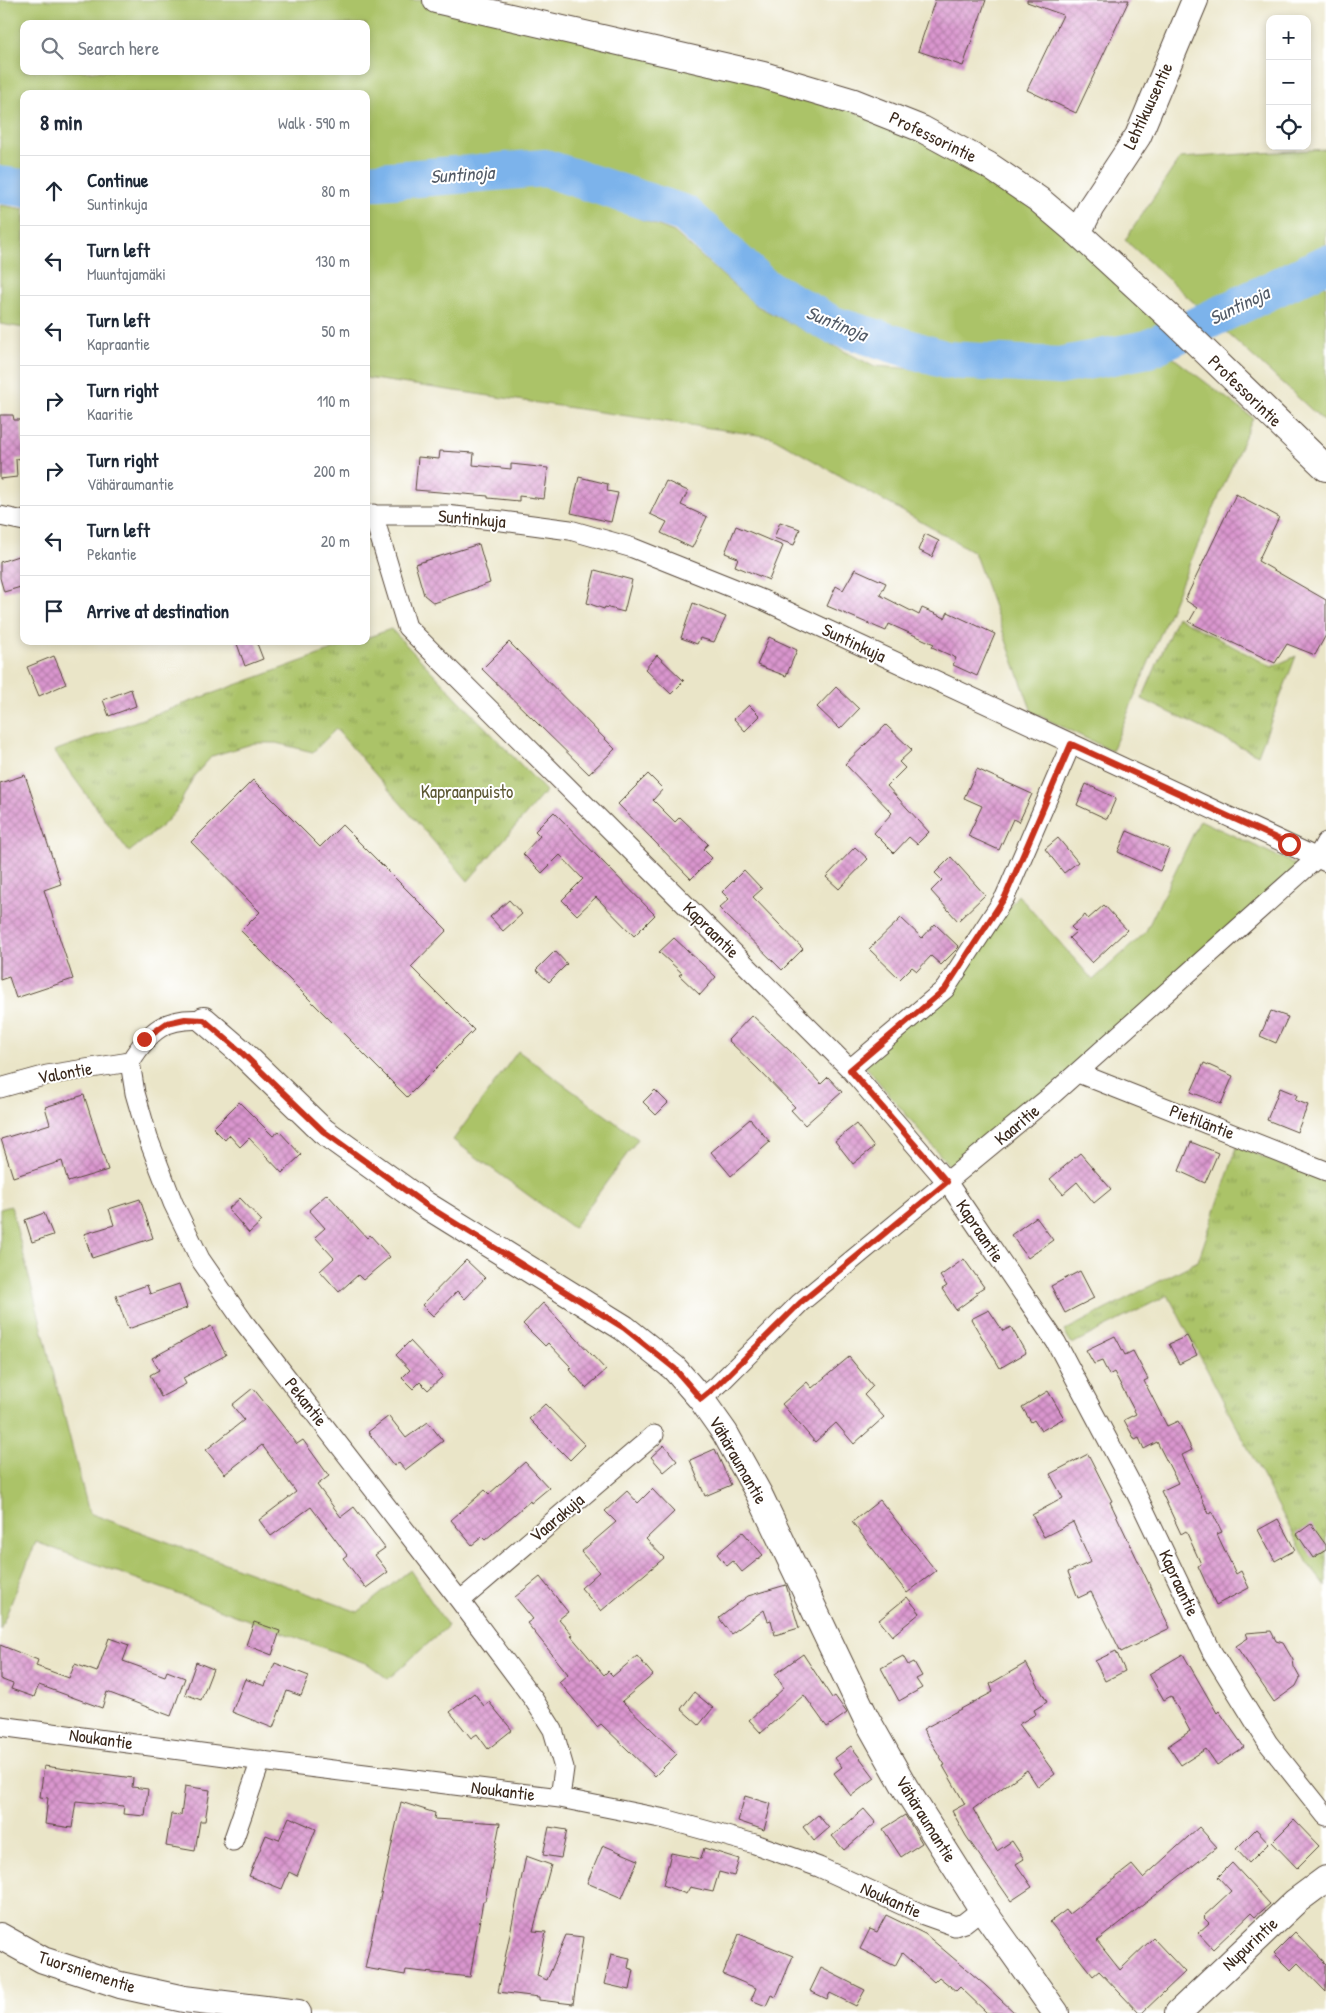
<!DOCTYPE html>
<meta charset="utf-8">
<style>
body{margin:0;font-family:"Patrick Hand",sans-serif;background:#f6f6f7;color:#1f2937}
.controls{position:absolute;right:15px;top:15px;display:grid;overflow:hidden;border-radius:10px;box-shadow:0 2px 8px #0003}
.controls button{width:45px;height:45px;display:grid;place-items:center;padding:0;border:0;border-bottom:1px solid #e0e1e3;background:#fff;color:#1f2937;font:25px sans-serif}
.stop{position:absolute;width:15px;height:15px;margin:-11px;border:4px solid #c8321e;border-radius:50%;background:#fff}
.stop.end{background:#c8321e;border-color:#fff;box-shadow:0 1px 5px #0008}
.list{margin:0;padding:0;list-style:none}
h2{display:flex;justify-content:space-between;align-items:center;height:65px;margin:0;padding:0 20px;font-size:21px}
h2 small{font-size:16px;font-weight:400;color:#747a83}
.list li{display:grid;grid-template-columns:32px 1fr auto;gap:15px;align-items:center;box-sizing:border-box;height:70px;padding:0 20px;border-top:1px solid #e0e1e3}
.list b{display:block;font-size:19px;white-space:nowrap}
.list p{margin:0;font-size:16px;white-space:nowrap;color:#747a83}
.list em{font-size:16px;font-style:normal;color:#747a83}
.icon{flex:none;width:28px;height:28px;fill:none;stroke:currentColor;stroke-width:2;stroke-linecap:round;stroke-linejoin:round}
.map{position:relative;flex:none;width:1326px;height:2013px;overflow:hidden}
.search{position:absolute;background:#fff;box-shadow:0 2px 8px #0003;left:20px;top:20px;width:350px;height:55px;display:flex;align-items:center;gap:12px;box-sizing:border-box;padding:0 18px;border-radius:10px;color:#747a83;font-size:19px}
.panel{position:absolute;background:#fff;box-shadow:0 2px 8px #0003;left:20px;top:90px;width:350px;height:555px;border-radius:10px}
.map>svg:first-child{display:block}
.grass{fill:#abc368;stroke:#737643;fill-rule:evenodd}
.park{fill:url(#park-tufts);stroke:#737643}
.lines{fill:none;stroke-linecap:round;stroke-linejoin:round}
.river{stroke:#7cb3eb;stroke-width:38}
.building{fill:url(#building-cross-hatch)}
.street-casing{stroke:#554638;stroke-width:21}
.secondary-casing{stroke:#554638;stroke-width:28}
.street{stroke:#fff;stroke-width:19}
.secondary{stroke:#fff;stroke-width:26}
.route{stroke:#c8321e;stroke-width:6}
.labels{text-anchor:middle;stroke-width:4;stroke-linejoin:round;paint-order:stroke}
.street-label{font-size:18px;fill:#3b2a1e;stroke:#fff}
.park-label{font-size:18px;fill:#5d5834;stroke:#fff}
.water-label{font-size:19px;font-style:italic;fill:#525a66;stroke:#fff}
</style>
<div class="map">
<svg width="1326" height="2013" viewBox="0 0 1326 2013">
<defs>
<pattern id="park-tufts" width="24" height="20" patternUnits="userSpaceOnUse" patternTransform="scale(1.25)"><rect width="24" height="20" fill="#abc368"/><path d="M3 7l-1-3M5 7V3M7 7l1-3M15 17l-1-3M17 17v-4M19 17l1-3" fill="none" stroke="#8c9f55"/></pattern>
<pattern id="building-cross-hatch" width="8" height="8" patternUnits="userSpaceOnUse" patternTransform="scale(1.25)"><rect width="8" height="8" fill="#da96cf"/><path d="M0 0l8 8M0 8l8-8" fill="none" stroke="#b27ba7"/></pattern>
</defs>
<rect width="100%" height="100%" fill="#fff"/>
<filter id="ink" filterUnits="userSpaceOnUse"><feTurbulence type="fractalNoise" baseFrequency=".02" numOctaves="2"/><feDisplacementMap in="SourceGraphic" scale="10" xChannelSelector="R" yChannelSelector="G"/><feConvolveMatrix kernelMatrix="1 2 1 2 8 2 1 2 1" color-interpolation-filters="sRGB"/></filter>
<filter id="wash" filterUnits="userSpaceOnUse"><feTurbulence type="fractalNoise" baseFrequency=".0096" numOctaves="4" result="noise"/><feDisplacementMap in="SourceGraphic" scale="20" xChannelSelector="R" yChannelSelector="G"/><feGaussianBlur stdDeviation="1.12" result="paint"/><feColorMatrix in="noise" values="0 0 0 0 0 0 0 0 0 0 0 0 0 0 0 0 0 1.4 0 .05"/><feComposite in="paint" operator="in"/></filter>
<g filter="url(#wash)">
<rect width="100%" height="100%" fill="#eae5c8"/>
<path class="grass" d="M0,0H436L763,75L988,165L1175,322L1148,349L946,360L833,325L764,287L685,214L545,168L366,182V94H24V188L0,185ZM24,24H366V71H24Z
M1326,149V423L1125,240L1180,158Z
M546,182L674,232L757,306L873,366L1044,378L1167,353L1253,418L1189,565L1112,751L1032,712L974,552L772,437L366,378V193Z
M0,205L24,209V328L0,324Z
M1200,820L1305,869L957,1175L861,1061L945,989L1018,895L1093,980L1145,933Z
M518,1051L638,1139L573,1228L453,1140Z
M11,1206L89,1513L358,1612L410,1570L448,1626L388,1679L368,1664L36,1542L0,1630V1209Z"/>
<path class="park" d="M1177,617L1272,667L1296,656L1258,755L1142,699Z
M391,629L546,791L468,881L336,729L313,752L276,743H255L212,756L194,776L176,811L163,825L129,852L54,751L357,641H366V638Z
M1237,1147L1326,1181V1587L1309,1565L1168,1295L1072,1344L1064,1331L1198,1261Z"/>
<g class="lines">
<path class="river" d="M366,182L545,168L685,214L764,287L833,325L946,360L1059,366L1148,349L1326,264
M0,185L24,188"/>
</g>
<g id="blocks">
<path class="building" d="M935,0H986L963,66L918,51Z
M1027,0H1129L1076,113L1027,90L1063,15L1027,2Z
M0,415H13L14,420H21L24,458L16,459L17,477L0,479Z
M440,451L474,453L473,465L511,469V464L548,468L544,499L519,496V501L488,498V496L415,490L418,457L439,459Z
M579,477L608,484L607,491L618,493L611,522L571,513Z
M666,481L688,491L681,505L707,517L692,548L661,533L667,522L650,514Z
M1236,494L1279,517L1258,561L1326,600V635L1315,655L1287,644L1275,663L1189,622L1197,608L1185,600Z
M780,522L800,529L794,545L774,538Z
M736,526L783,546L769,580L735,566L738,558L725,553Z
M925,534L939,541L932,557L918,550Z
M479,544L490,583L434,603L424,595L415,564Z
M24,554V586L4,592L0,578V562Z
M855,569L886,583L880,595L919,615L922,608L945,618L948,612L995,634L977,676L953,665L956,658L932,647L934,644L889,624L886,631L827,606L836,586L843,590Z
M595,570L632,580L624,612L605,607L604,609L587,603Z
M693,603L726,617L714,642L700,638L697,644L681,638Z
M769,637L797,650L786,676L757,665Z
M236,641H256L263,659L245,666Z
M509,642L615,749L589,774L482,669Z
M657,655L684,681L671,694L645,669Z
M54,656L66,684L39,696L27,667Z
M836,687L859,709L840,729L817,707Z
M131,689L136,706L109,716L103,700Z
M749,705L760,716L745,731L734,719Z
M886,725L912,750L899,762L905,768L887,786L929,832L917,844L909,837L894,853L874,833L892,813L845,764Z
M977,769L1032,794L1019,822L1013,819L999,850L968,836L982,806L964,798Z
M648,774L663,789L653,800L675,822L680,817L708,844L703,849L712,858L691,879L618,804Z
M25,775L61,884L44,890L73,979L16,998L9,977L0,980V783Z
M253,780L320,847L342,825L447,930L411,967L474,1030L407,1097L241,931L260,912L191,842Z
M1086,784L1116,798L1107,819L1077,805Z
M554,812L655,915L634,936L596,897L577,915L562,900L583,879L560,855L542,873L523,854L540,836L535,831Z
M1127,831L1169,849L1160,871L1118,852Z
M1058,838L1078,862L1064,873L1045,849Z
M855,847L868,859L839,889L826,877Z
M951,857L985,895L958,921L931,891L942,880L935,873Z
M744,870L762,889L753,897L803,949L782,970L719,908L729,899L722,892Z
M509,900L522,914L503,931L490,917Z
M1104,905L1127,930L1092,963L1069,938L1076,932L1071,927L1085,915L1088,919Z
M901,918L922,938L935,924L959,947L941,965L931,956L917,971L912,967L900,979L869,949Z
M674,938L716,977L700,995L679,975L682,973L659,952Z
M555,951L567,964L549,982L536,970Z
M1271,1011L1288,1017L1276,1043L1260,1036Z
M752,1015L791,1052L821,1084L828,1077L842,1092L805,1125L791,1110L795,1107L757,1068L728,1040Z
M1204,1063L1233,1076L1221,1104L1191,1092Z
M1280,1088L1297,1095L1295,1100L1308,1105L1297,1132L1267,1120Z
M655,1090L668,1103L656,1115L643,1102Z
M84,1095L108,1170L68,1182L62,1161L13,1177L1,1139L50,1124L45,1107Z
M239,1102L273,1136L279,1131L301,1155L282,1173L249,1138L240,1147L229,1135L225,1140L213,1128Z
M750,1119L770,1142L731,1176L711,1152Z
M856,1124L874,1147L853,1164L835,1141Z
M1191,1142L1218,1153L1205,1183L1179,1171Z
M1080,1153L1111,1189L1094,1203L1077,1182L1063,1194L1050,1179Z
M327,1194L367,1238L370,1235L390,1257L363,1280L358,1275L339,1292L320,1271L334,1258L315,1237L325,1228L309,1210Z
M240,1198L262,1221L249,1233L228,1209Z
M140,1199L153,1238L92,1258L84,1234L114,1225L109,1209Z
M44,1213L53,1235L32,1242L25,1220Z
M1036,1217L1053,1240L1028,1258L1011,1235Z
M964,1259L984,1287L976,1292L978,1294L956,1310L942,1289L947,1286L940,1276Z
M466,1260L485,1278L465,1299L457,1291L433,1316L422,1305Z
M1080,1271L1094,1298L1065,1313L1051,1286Z
M179,1284L187,1308L128,1329L116,1296L147,1285L150,1294Z
M543,1303L606,1370L586,1388L569,1369L571,1367L548,1343L545,1346L523,1324Z
M989,1310L1003,1331L1011,1327L1026,1353L1000,1368L971,1319Z
M211,1326L226,1355L183,1378L186,1384L161,1397L150,1375L159,1370L152,1358Z
M1115,1336L1125,1355L1133,1351L1148,1379L1144,1381L1167,1426L1178,1421L1192,1450L1182,1455L1209,1514L1212,1512L1222,1532L1217,1534L1236,1574L1241,1571L1249,1588L1216,1605L1198,1566L1201,1564L1186,1531L1181,1534L1161,1491L1178,1483L1157,1442L1144,1449L1139,1438L1135,1440L1124,1420L1136,1414L1114,1372L1109,1375L1102,1361L1094,1364L1086,1350Z
M1187,1336L1197,1355L1179,1364L1169,1344Z
M410,1341L443,1376L428,1390L420,1382L413,1389L402,1378L410,1370L396,1355Z
M849,1357L873,1386L864,1395L884,1417L854,1444L836,1423L815,1442L782,1404L807,1382L812,1388Z
M253,1388L297,1444L303,1440L329,1476L317,1485L341,1517L354,1507L385,1548L375,1555L388,1572L366,1588L343,1558L347,1555L311,1507L271,1536L259,1520L296,1492L262,1445L225,1474L206,1450L244,1420L232,1405Z
M1048,1391L1064,1418L1041,1431L1034,1420L1031,1422L1022,1407Z
M545,1404L585,1445L570,1460L529,1419Z
M389,1416L406,1438L428,1422L443,1441L405,1470L399,1463L394,1466L368,1432Z
M664,1445L677,1461L664,1472L651,1457Z
M715,1449L731,1485L705,1496L690,1460Z
M1088,1454L1112,1501L1110,1502L1170,1628L1121,1652L1091,1592L1078,1598L1068,1572L1091,1562L1073,1522L1044,1537L1032,1515L1063,1498L1050,1474Z
M525,1462L549,1488L531,1503L530,1501L485,1540L482,1537L472,1545L451,1520L485,1490L489,1494Z
M652,1489L674,1512L646,1539L664,1558L601,1611L581,1588L599,1572L581,1552L616,1522L605,1511L627,1491L638,1503Z
M880,1500L936,1571L907,1593L852,1522Z
M1278,1519L1295,1550L1275,1561L1258,1530Z
M1311,1524L1326,1545V1550L1313,1558L1297,1534Z
M743,1532L763,1555L742,1572L733,1561L727,1566L717,1554Z
M540,1577L568,1612L559,1619L573,1635L571,1636L604,1675L608,1671L613,1676L637,1656L653,1675L622,1701L677,1754L655,1776L601,1724L597,1727L559,1682L568,1674L527,1623L533,1619L515,1597Z
M786,1585L799,1628L775,1635L771,1620L768,1621L764,1610L731,1634L719,1618L748,1596Z
M907,1597L920,1613L892,1636L879,1620Z
M254,1622L280,1631L272,1655L246,1645Z
M1271,1631L1276,1641L1283,1643L1293,1660L1294,1667L1300,1678L1296,1686L1274,1702L1236,1646L1248,1638L1246,1633Z
M109,1638L129,1645L123,1661L165,1676L167,1671L185,1678L171,1716L107,1692L102,1708L39,1685L34,1697L11,1689L13,1684L0,1679V1645L38,1660L36,1666L69,1678L75,1664L97,1672Z
M1116,1651L1125,1671L1105,1681L1095,1661Z
M803,1654L832,1698L835,1696L847,1713L827,1727L804,1695L761,1733L749,1720L784,1688L775,1674Z
M1183,1654L1217,1713L1219,1711L1244,1747L1217,1765L1206,1749L1181,1765L1168,1746L1190,1731L1171,1696L1164,1700L1149,1674Z
M903,1656L908,1665L914,1662L922,1676L916,1679L922,1688L899,1701L881,1668Z
M196,1662L213,1669L201,1700L185,1694Z
M275,1663L309,1676L301,1696L287,1691L273,1728L232,1712L245,1679L265,1686Z
M1026,1663L1047,1702L1034,1710L1036,1714L1019,1724L1055,1774L1038,1787L1027,1770L973,1809L997,1851L1012,1841L1024,1859L1016,1864L1032,1887L1011,1901L966,1836L952,1811L965,1804L943,1766L945,1765L923,1729L993,1692L990,1684Z
M694,1692L713,1708L699,1725L681,1709Z
M474,1693L484,1706L489,1702L512,1730L488,1749L477,1734L471,1738L450,1712Z
M851,1746L875,1778L851,1796L834,1773L842,1767L835,1758Z
M44,1766L133,1778L132,1787L148,1789L145,1816L123,1814L124,1806L76,1801L72,1828L45,1824L48,1798L40,1797Z
M185,1786L210,1790L205,1821H200L195,1851L166,1846L171,1814L181,1815Z
M745,1796L771,1804L764,1830L738,1821Z
M401,1802L435,1813L434,1819L500,1823L485,1901H483L470,1977L406,1970L405,1975L365,1968Z
M864,1809L876,1823L844,1850L832,1836Z
M818,1815L829,1828L814,1841L803,1827Z
M905,1815L922,1843L901,1857L883,1829Z
M289,1817L316,1829L297,1876L289,1872L282,1889L249,1876L266,1835L279,1840Z
M1294,1820L1319,1846L1297,1868L1272,1842Z
M549,1827L567,1830L561,1858L543,1855Z
M1199,1827L1217,1847L1097,1941L1120,1970L1153,1938L1185,1972L1142,2013H1139L1099,1971L1093,1976L1050,1922L1066,1910L1069,1914L1132,1865L1143,1878Z
M1256,1829L1269,1843L1249,1863L1236,1849Z
M603,1845L638,1860L622,1898L587,1883Z
M704,1848L739,1859L734,1876L719,1872L713,1892L690,1887L686,1894L663,1885L671,1853L701,1859Z
M526,1856L551,1865L533,1931L546,1932L537,1976L547,1980L566,1935L583,1937L573,2004L539,2000V1997L498,1992Z
M1232,1863L1270,1904L1255,1917L1251,1913L1213,1949L1198,1933L1209,1923L1203,1917L1231,1891L1218,1877Z
M886,1915L925,1934L985,1985L1015,2013H987L960,1987L956,1991L939,1977L934,1982L902,1953L895,1966L860,1949L870,1929L877,1932Z
M1295,1932L1326,1964V1992L1298,1963L1291,1970L1274,1953Z
M739,1934L793,1956L776,1997L771,1995L766,2006L751,2000L756,1988L723,1974Z
M611,1954L630,1958L628,1968L634,1970L630,1990L604,1984Z
M821,1968L865,1990L856,2006L830,1993L827,1999L810,1991Z"/>
</g>
</g>
<g filter="url(#ink)">
<use href="#blocks" fill-opacity="0" stroke="#554638" stroke-width="1"/>
<g class="lines">
<defs>
<path id="street" d="M373,514L407,627L850,1069L947,1182L1056,1342L1136,1493L1212,1652L1268,1743L1326,1816
M366,515H445L502,521L570,530L633,548L763,600L1326,862
M0,516L24,521
M204,1020C165,1017 150,1030 130,1062L135,1093L148,1138L173,1203L200,1259L243,1321L460,1601L534,1700L553,1730L564,1768L560,1798
M850,1069L945,989L1005,897L1071,744
M1078,1073L1326,1171
M0,1088L47,1075L130,1062
M701,1399L718,1385L800,1303L1052,1095L1317,858L1326,842
M460,1601L654,1435
M0,1726L292,1765L560,1798L665,1819L755,1844L819,1867L924,1915L955,1926L964,1923L982,1909
M233,1841L261,1760"/>
<path id="secondary" d="M436,0L763,75L854,102L922,129L988,165L1038,199L1078,233L1175,322L1326,468
M1078,233L1091,207L1138,136L1195,0
M204,1020L240,1051L323,1131L426,1205L624,1328L674,1368L701,1399L725,1433L759,1494L865,1716L906,1789L982,1909L1056,2013
M0,1936L43,1960L120,1985L184,1999L298,2013
M1178,2013L1295,1902L1326,1879"/>
</defs>
<use href="#street" class="street-casing"/>
<use href="#secondary" class="secondary-casing"/>
<use href="#street" class="street"/>
<use href="#secondary" class="secondary"/>
</g>
</g>
<g class="lines" filter="url(#ink)">
<path class="route" d="M144,1039L167,1023L185,1019L204,1020L240,1051L323,1131L426,1205L624,1328L674,1368L701,1399L718,1385L800,1303L947,1182L850,1070L945,989L1005,897L1071,744L1289,844"/>
</g>
<g class="labels">
<g class="street-label">
<text transform="translate(1148 106) rotate(-65)" y="6">Lehtikuusentie</text>
<text transform="translate(933 137) rotate(26)" y="6">Professorintie</text>
<text transform="translate(1245 391) rotate(44)" y="6">Professorintie</text>
<text transform="translate(472 519) rotate(5)" y="6">Suntinkuja</text>
<text transform="translate(854 643) rotate(25)" y="6">Suntinkuja</text>
<text transform="translate(711 930) rotate(45)" y="6">Kapraantie</text>
<text transform="translate(65 1073) rotate(-10)" y="6">Valontie</text>
<text transform="translate(1202 1122) rotate(21)" y="6">Pietiläntie</text>
<text transform="translate(1017 1125) rotate(-40)" y="6">Kaaritie</text>
<text transform="translate(980 1231) rotate(56)" y="6">Kapraantie</text>
<text transform="translate(306 1402) rotate(52)" y="6">Pekantie</text>
<text transform="translate(738 1460) rotate(60)" y="6">Vähäraumantie</text>
<text transform="translate(557 1518) rotate(-40)" y="6">Vaarakuja</text>
<text transform="translate(1179 1583) rotate(65)" y="6">Kapraantie</text>
<text transform="translate(101 1739) rotate(8)" y="6">Noukantie</text>
<text transform="translate(503 1791) rotate(7)" y="6">Noukantie</text>
<text transform="translate(926 1819) rotate(58)" y="6">Vähäraumantie</text>
<text transform="translate(891 1900) rotate(24)" y="6">Noukantie</text>
<text transform="translate(1250 1944) rotate(-43)" y="6">Nupurintie</text>
<text transform="translate(87 1972) rotate(18)" y="6">Tuorsniementie</text>
</g>
<g class="park-label">
<text x="467" y="798">Kapraanpuisto</text>
</g>
<g class="water-label">
<text transform="translate(462 174) rotate(-4)" y="7">Suntinoja</text>
<text transform="translate(1239 305) rotate(-26)" y="7">Suntinoja</text>
<text transform="translate(837 323) rotate(22)" y="7">Suntinoja</text>
</g>
</g>
</svg>
<div class="controls">
<button>+</button>
<button>−</button>
<button><svg class="icon" aria-label="locate" viewBox="0 0 24 24"><circle cx="12" cy="12" r="6"/><path d="M12 2v4M12 18v4M2 12h4M18 12h4"/></svg></button>
</div>
<div class="stop" style="left:1289px;top:844px"></div>
<div class="stop end" style="left:144px;top:1039px"></div>
<div class="search"><svg class="icon" aria-label="search" viewBox="0 0 24 24"><circle cx="10" cy="10" r="6"/><path d="M15 15l6 6"/></svg>Search here</div>
<section class="panel">
<h2>8 min<small>Walk · 590 m</small></h2>
<ul class="list">
<li><svg class="icon" aria-label="ahead" viewBox="0 0 24 24"><path d="M12 20V5M6 11l6-6 6 6"/></svg><div><b>Continue</b><p>Suntinkuja</p></div><em>80 m</em></li>
<li><svg class="icon" aria-label="left" viewBox="0 0 24 24"><path d="M17 20v-9H6M10 6l-5 5 5 5"/></svg><div><b>Turn left</b><p>Muuntajamäki</p></div><em>130 m</em></li>
<li><svg class="icon" aria-label="left" viewBox="0 0 24 24"><path d="M17 20v-9H6M10 6l-5 5 5 5"/></svg><div><b>Turn left</b><p>Kapraantie</p></div><em>50 m</em></li>
<li><svg class="icon" aria-label="right" viewBox="0 0 24 24"><path d="M7 20v-9h11M14 6l5 5-5 5"/></svg><div><b>Turn right</b><p>Kaaritie</p></div><em>110 m</em></li>
<li><svg class="icon" aria-label="right" viewBox="0 0 24 24"><path d="M7 20v-9h11M14 6l5 5-5 5"/></svg><div><b>Turn right</b><p>Vähäraumantie</p></div><em>200 m</em></li>
<li><svg class="icon" aria-label="left" viewBox="0 0 24 24"><path d="M17 20v-9H6M10 6l-5 5 5 5"/></svg><div><b>Turn left</b><p>Pekantie</p></div><em>20 m</em></li>
<li><svg class="icon" aria-label="arrive" viewBox="0 0 24 24"><path d="M6 21V4h12l-3 4 3 4H6"/></svg><div><b>Arrive at destination</b></div></li>
</ul>
</section>
</div>
